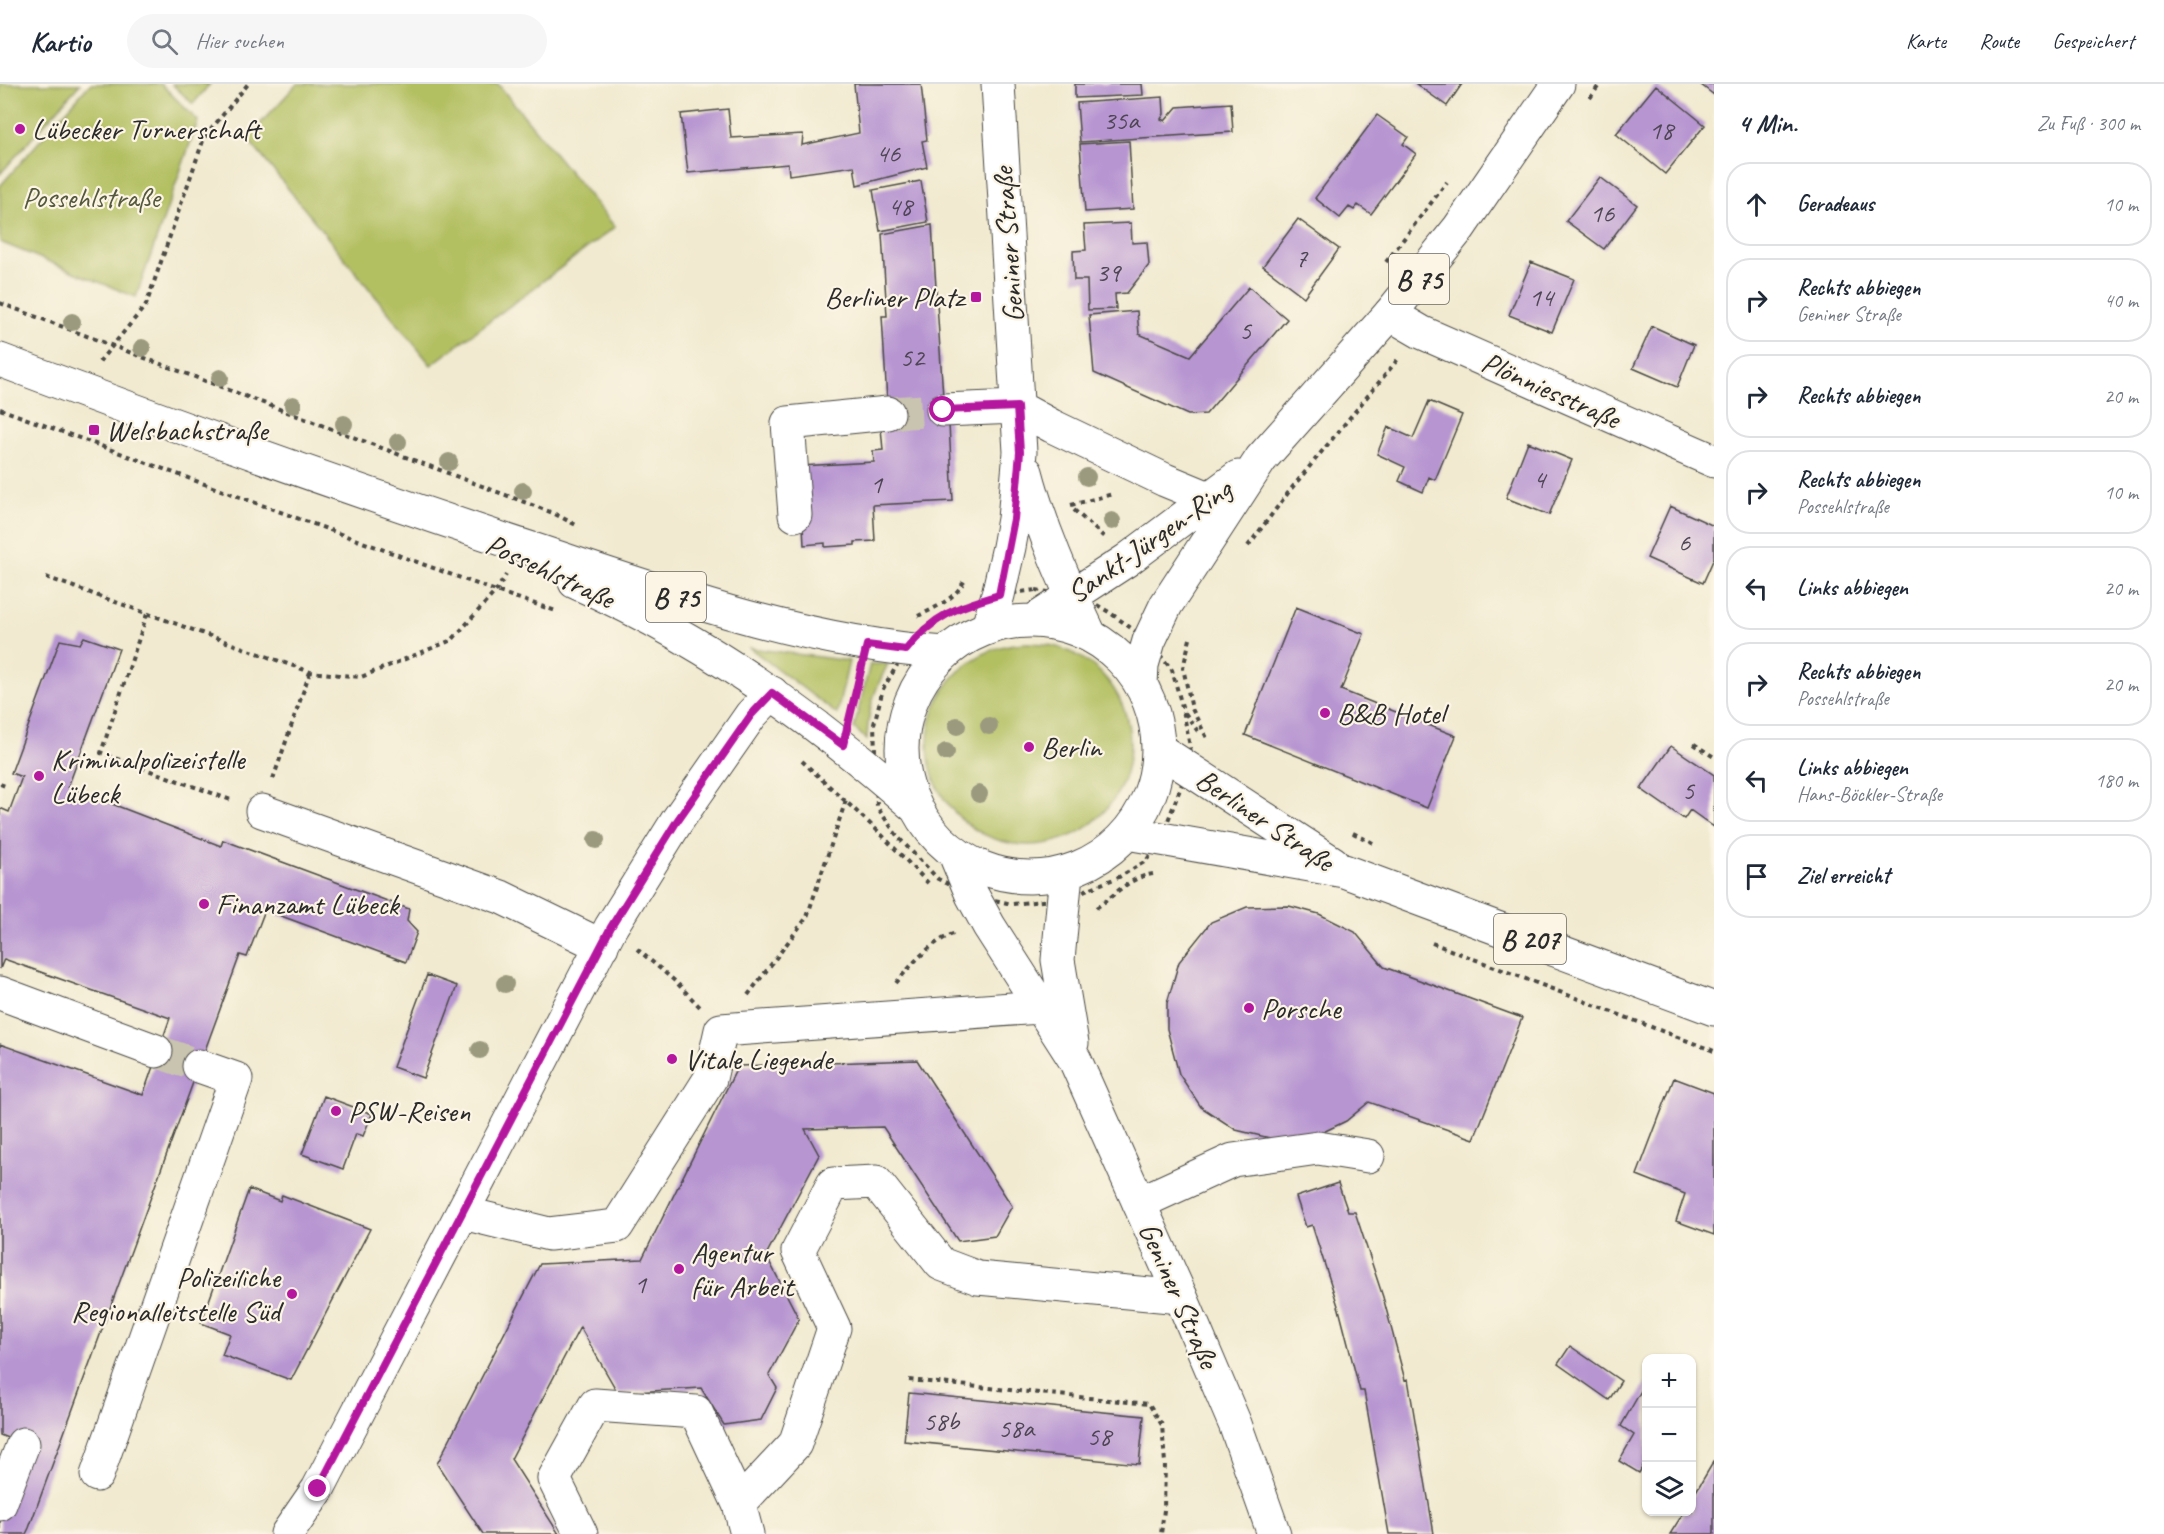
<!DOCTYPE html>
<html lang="de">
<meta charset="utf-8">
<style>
body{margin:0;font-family:Caveat,sans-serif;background:#f6f6f7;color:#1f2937}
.controls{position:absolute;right:18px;bottom:18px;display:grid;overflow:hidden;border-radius:12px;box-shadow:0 2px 4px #0004}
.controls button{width:54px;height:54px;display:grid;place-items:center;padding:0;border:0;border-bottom:2px solid #e0e1e3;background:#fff;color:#1f2937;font:30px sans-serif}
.stop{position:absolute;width:18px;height:18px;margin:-14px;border:4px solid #b5179e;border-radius:50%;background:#fff}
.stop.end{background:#b5179e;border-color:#fff;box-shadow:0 2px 6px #0008}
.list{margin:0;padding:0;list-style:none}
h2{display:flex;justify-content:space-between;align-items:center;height:78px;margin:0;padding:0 24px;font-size:26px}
h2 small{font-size:20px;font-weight:400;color:#747a83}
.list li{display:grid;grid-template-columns:39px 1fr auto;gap:18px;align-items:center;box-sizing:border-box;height:84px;margin:0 12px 12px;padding:0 12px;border:2px solid #e0e1e3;border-radius:24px}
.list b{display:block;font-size:22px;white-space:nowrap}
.list p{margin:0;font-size:20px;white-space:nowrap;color:#747a83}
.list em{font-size:20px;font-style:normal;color:#747a83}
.icon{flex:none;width:33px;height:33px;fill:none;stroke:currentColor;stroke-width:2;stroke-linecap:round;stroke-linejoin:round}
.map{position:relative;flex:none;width:1714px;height:1450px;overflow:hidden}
header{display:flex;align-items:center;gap:36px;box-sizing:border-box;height:84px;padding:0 30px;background:#fff;border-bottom:2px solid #e0e1e3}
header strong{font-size:28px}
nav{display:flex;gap:33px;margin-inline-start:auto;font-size:21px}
.search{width:420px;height:54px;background:#f6f6f7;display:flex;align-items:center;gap:15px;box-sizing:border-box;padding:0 21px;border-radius:33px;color:#747a83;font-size:22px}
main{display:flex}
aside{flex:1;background:#fff}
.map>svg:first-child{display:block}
.green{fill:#b3c062;stroke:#6f7646;stroke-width:1.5}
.building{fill:#b795d1}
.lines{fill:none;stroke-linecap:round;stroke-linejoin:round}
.minor-tunnel{stroke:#c9c4af;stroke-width:33;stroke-dasharray:33 16;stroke-linecap:butt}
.minor-casing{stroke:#494844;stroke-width:35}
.major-casing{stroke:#494844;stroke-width:35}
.path{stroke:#494844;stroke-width:4;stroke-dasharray:4.5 4.5;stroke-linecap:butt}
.minor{stroke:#fff;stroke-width:33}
.major{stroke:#fff;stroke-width:33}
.tree{fill:#9b9a7f}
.route{stroke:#b5179e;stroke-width:8}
.poi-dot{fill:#b5179e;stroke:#fcf5e5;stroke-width:2}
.labels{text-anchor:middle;stroke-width:4.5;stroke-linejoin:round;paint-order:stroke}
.number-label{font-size:27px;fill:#4e4654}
.shield{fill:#fcf5e5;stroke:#6a6863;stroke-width:1.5}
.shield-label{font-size:28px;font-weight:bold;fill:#2b2b2b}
.poi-label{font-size:30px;fill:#2b2b2b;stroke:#fcf5e5;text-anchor:start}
.park-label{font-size:30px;fill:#54583c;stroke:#fcf5e5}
.street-label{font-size:30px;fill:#2b2b2b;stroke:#fcf5e5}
</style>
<header>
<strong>Kartio</strong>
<div class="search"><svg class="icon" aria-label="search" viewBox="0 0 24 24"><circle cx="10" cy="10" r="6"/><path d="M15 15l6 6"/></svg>Hier suchen</div>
<nav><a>Karte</a><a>Route</a><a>Gespeichert</a></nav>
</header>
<main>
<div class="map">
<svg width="1714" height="1450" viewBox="0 0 1714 1450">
<rect width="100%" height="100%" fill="#fcf5e5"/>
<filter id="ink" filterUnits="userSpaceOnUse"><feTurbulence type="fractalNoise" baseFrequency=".0167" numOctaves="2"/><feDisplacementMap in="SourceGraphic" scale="12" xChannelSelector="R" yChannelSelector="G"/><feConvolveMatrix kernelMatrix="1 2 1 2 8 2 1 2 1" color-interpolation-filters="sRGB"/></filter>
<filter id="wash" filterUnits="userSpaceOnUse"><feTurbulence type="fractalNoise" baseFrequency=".008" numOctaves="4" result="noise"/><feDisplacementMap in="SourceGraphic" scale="24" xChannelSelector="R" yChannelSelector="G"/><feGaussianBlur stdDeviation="1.35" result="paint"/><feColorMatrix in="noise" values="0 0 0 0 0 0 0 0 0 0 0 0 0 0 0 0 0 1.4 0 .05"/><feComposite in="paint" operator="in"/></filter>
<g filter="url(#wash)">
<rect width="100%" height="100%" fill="#f1ead0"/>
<path class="green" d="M0,0H80L0,90Z
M90,0H161L198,37L136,213L0,158V102Z
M172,0H210L193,20Z
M297,0H498L615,143L431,281L247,54Z
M928 660a101 101 0 1 1 202 0a101 101 0 1 1-202 0Z
M750,564L849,577L837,630Z
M870,580H888C874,607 868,625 867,656L854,644Z"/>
<g id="blocks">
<path class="building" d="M854,0H921L927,56L922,57L927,83L857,101L854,82L789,91L788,80L688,89L681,30L728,25L731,54L803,50L802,61L859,49Z
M1075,0H1142L1143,11L1075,14Z
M1416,0H1462L1447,22Z
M1700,0H1714V11Z
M1656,1L1705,41L1665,90L1616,50Z
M1163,13L1164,30L1161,35L1165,37L1177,23L1231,19L1233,48L1080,58L1077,19Z
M1377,31L1408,53L1403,60L1416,70L1371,130L1358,121L1354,126L1349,123L1340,134L1315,114Z
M1129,57L1133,125L1085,128L1080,60Z
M1600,93L1637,121L1604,165L1566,137Z
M921,97L928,138L880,147L873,106Z
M1298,135L1339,165L1304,213L1263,182Z
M1131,139L1132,159L1147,158L1149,181L1127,209L1115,210L1116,225L1088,226L1087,196H1074L1073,167L1086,166L1084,141Z
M932,141L943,313L949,340L953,417L873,421L875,457L855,458V461L825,463V459L804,461L800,382L874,378L873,367L883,366L881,344L887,317L882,232H887L882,150Z
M1531,178L1574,195L1552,248L1509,231Z
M1249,203L1287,235L1206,330L1188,331L1094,289L1089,231L1137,227L1139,250L1190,272Z
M1652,242L1694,261L1677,303L1633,284Z
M1429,317L1462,331L1435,396L1429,393L1423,408L1399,397L1405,383L1377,370L1388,343L1413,354Z
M1528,358L1572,376L1549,431L1506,414Z
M1670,422L1714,442V474L1703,499L1647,474Z
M1296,523L1364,550L1341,606L1456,652L1427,724L1245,651Z
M84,553L119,565L68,703L221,762L223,756L409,825L407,837L417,848L406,878L265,826L247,873L240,871L29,1444L26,1450H0V1395L13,1356L0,1351V960L143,1011L170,934L4,875L0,885V724L9,728L22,693L11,689L60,556L80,560Z
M1671,662L1714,691V743L1690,726L1684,735L1641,705Z
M1289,822L1319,830L1355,848L1384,883L1522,934L1474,1055L1369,1018L1346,1037L1315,1052L1274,1055L1236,1046L1201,1023L1179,990L1167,945V919L1179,878L1211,838L1247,823Z
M427,891L457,902L423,994L393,983Z
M917,976L1012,1122L995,1152L958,1157L883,1043L805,1045L819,1071L766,1171L799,1235L769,1291L777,1304L761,1336L724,1341L701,1304L618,1309L580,1243L511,1375L559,1450H483L437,1380L540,1180L642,1175L738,982Z
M1674,994L1714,1009V1151L1676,1137L1685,1110L1637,1091Z
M324,1012L372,1030L363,1052L356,1050L343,1085L302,1070Z
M1338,1099L1348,1128H1355L1383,1213L1405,1296L1408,1295L1434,1450H1389L1364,1307H1360L1339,1225L1312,1141L1306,1143L1296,1113Z
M249,1105L280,1117L282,1111L370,1145L291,1296L222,1271L230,1250L201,1239Z
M1570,1262L1621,1297L1609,1316L1558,1280Z
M1646,1298V1377L1639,1389L1619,1377L1634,1351L1621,1342Z
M909,1309L1144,1332L1139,1380L904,1357Z
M1714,1377V1450H1670L1684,1428H1692V1414Z"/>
</g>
</g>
<g filter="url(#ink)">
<use href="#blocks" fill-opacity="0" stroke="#494844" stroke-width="1.5"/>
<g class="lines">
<path class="minor-tunnel" d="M888,329L943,326
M156,967L199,982"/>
<defs>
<path id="minor" d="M1390,230L1421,248L1714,377
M943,326L1017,323L1052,342L1165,396L1211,415
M1026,388C1041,445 1065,498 1090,551
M795,431L788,339L888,329
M988,543L998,511L1009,463L1014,435L1020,368L998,0
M262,727L501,813L602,862
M0,909L156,967
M1139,1119L1233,1076L1318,1064L1368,1072
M463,1129L549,1150L617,1142L710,995L721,946L1040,923
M97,1391L236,995L199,982
M0,1420L23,1360
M739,1420L795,1360L834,1244L798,1167L833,1100L876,1098L941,1180L978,1194L1181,1213
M287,1450L318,1405L611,843L677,737L751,631L772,609
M581,1450L554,1395L595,1321L696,1328L739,1420L747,1450"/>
<path id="major" d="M0,276C177,343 355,407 535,466C671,511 800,558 945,569
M575,498C701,553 812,632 915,723
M1035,536L1127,476L1238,393
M902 665a128 128 0 1 1 256 0a128 128 0 1 1-256 0Z
M1141,601L1142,581L1149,557L1166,521L1261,375L1390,230L1459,144L1558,0
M1158,665L1333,779
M1127,749L1344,787L1714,925
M955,770L972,811L989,842L1075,976L1181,1213L1235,1340L1274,1450
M1066,789L1058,876L1072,959"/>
</defs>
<use href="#minor" class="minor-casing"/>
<use href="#major" class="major-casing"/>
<path class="path" d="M1590,14L1600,0
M1386,178L1447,98
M0,219L553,429L578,442
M99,278L146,221L204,54L248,0
M0,325L496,507L556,527
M1071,421L1113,410
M1074,426L1104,453
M1248,462L1291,405L1399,274
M46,493L310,588L361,593L452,556L496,507L506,491
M1036,506L1071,512L1092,518L1109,528L1149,557L1172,586L1183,626L1191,668L1188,684L1161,755L1146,777L1119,793L1063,815L1012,820L972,811L938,795L898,753L877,723L874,640L883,605L906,566L922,546L961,522L998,511Z
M147,530L101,669L231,716
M918,532C935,524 959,513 965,494
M1190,555L1183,584L1192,625L1208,656
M851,627L859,591
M1185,629L1199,649
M1694,660L1714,673
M802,677L880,749L930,801
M273,695L310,588
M0,700L8,703
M1353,749L1373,759
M1096,824C1116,811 1127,794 1153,790
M1432,859L1714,967
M637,865L676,898L700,923
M896,899C912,880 931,857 956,849
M748,911L807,833L846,716
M909,1296L1149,1320L1162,1341L1165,1379L1164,1426L1161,1450"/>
<use href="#minor" class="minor"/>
<use href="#major" class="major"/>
</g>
<g class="tree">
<circle cx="72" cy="238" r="9"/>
<circle cx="142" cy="264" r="9"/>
<circle cx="220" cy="294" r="9"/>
<circle cx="293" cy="321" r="9"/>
<circle cx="344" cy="340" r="9"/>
<circle cx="398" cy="358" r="9"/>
<circle cx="449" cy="378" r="9"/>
<circle cx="1087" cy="393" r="9"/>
<circle cx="523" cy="407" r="9"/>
<circle cx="1112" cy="437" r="9"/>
<circle cx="957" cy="642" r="9"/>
<circle cx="989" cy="642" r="9"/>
<circle cx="946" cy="668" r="9"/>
<circle cx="979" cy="710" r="9"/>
<circle cx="596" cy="756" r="9"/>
<circle cx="505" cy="900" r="9"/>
<circle cx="480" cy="966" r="9"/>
</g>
</g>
<g class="lines" filter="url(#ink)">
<path class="route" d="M318,1405L611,843L677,737L751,631L772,609L843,661L867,561L906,566C934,531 957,523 999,511L1014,435L1020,368L1017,323L943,326"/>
</g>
<g class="poi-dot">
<circle cx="20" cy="45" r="6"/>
<rect x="970" y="207" width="12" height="12" rx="3"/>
<rect x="88" y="340" width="12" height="12" rx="3"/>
<circle cx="1325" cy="629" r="6"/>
<circle cx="1029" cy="663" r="6"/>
<circle cx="39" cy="692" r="6"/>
<circle cx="204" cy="820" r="6"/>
<circle cx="1249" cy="924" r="6"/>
<circle cx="672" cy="975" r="6"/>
<circle cx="336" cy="1027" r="6"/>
<circle cx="679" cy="1185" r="6"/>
<circle cx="292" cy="1210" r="6"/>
</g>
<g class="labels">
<g class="number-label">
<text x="1121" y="45">35a</text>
<text x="1661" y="55">18</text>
<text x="888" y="78">46</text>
<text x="900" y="131">48</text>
<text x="1602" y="138">16</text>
<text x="1301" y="183">7</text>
<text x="1108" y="197">39</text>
<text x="1541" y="222">14</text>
<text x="1245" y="255">5</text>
<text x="912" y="282">52</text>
<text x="1539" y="404">4</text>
<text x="876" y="409">1</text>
<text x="1684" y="467">6</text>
<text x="1688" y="715">5</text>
<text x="640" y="1209">1</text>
<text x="941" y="1346">58b</text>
<text x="1016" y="1353">58a</text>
<text x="1099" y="1361">58</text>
</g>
<g class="shield">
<rect x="1389" y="170" width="60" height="50" rx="4.5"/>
<rect x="646" y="488" width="60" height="50" rx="4.5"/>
<rect x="1494" y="830" width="72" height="50" rx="4.5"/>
</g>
<g class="shield-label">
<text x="1419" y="205">B 75</text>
<text x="676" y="523">B 75</text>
<text x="1530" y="865">B 207</text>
</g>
<g class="poi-label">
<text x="32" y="55">Lübecker Turnerschaft</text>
<text x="964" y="223" text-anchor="end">Berliner Platz</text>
<text x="106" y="356">Welsbachstraße</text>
<text x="1337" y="639">B&amp;B Hotel</text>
<text x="1041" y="673">Berlin</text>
<text x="51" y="685">Kriminalpolizeistelle<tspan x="51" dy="34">Lübeck</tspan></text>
<text x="216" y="830">Finanzamt Lübeck</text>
<text x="1261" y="934">Porsche</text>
<text x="684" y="985">Vitale Liegende</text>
<text x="348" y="1037">PSW-Reisen</text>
<text x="691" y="1178">Agentur<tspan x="691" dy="34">für Arbeit</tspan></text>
<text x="280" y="1203" text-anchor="end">Polizeiliche<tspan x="280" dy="34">Regionalleitstelle Süd</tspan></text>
</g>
<g class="park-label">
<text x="91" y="123">Possehlstraße</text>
</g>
<g class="street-label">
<text transform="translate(1008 161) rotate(-94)" y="10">Geniner Straße</text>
<text transform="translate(1551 306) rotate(24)" y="10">Plönniesstraße</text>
<text transform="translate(1149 457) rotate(-35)" y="10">Sankt-Jürgen-Ring</text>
<text transform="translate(550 487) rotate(25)" y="10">Possehlstraße</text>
<text transform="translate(1265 736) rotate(34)" y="10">Berliner Straße</text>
<text transform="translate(1179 1211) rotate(66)" y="10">Geniner Straße</text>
</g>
</g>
</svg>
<div class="controls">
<button>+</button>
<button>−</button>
<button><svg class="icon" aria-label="layers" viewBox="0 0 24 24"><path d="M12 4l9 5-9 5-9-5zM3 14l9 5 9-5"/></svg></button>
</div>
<div class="stop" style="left:943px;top:326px"></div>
<div class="stop end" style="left:318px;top:1405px"></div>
</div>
<aside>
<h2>4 Min.<small>Zu Fuß · 300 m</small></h2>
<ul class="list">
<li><svg class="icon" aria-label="ahead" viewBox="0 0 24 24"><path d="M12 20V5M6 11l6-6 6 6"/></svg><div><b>Geradeaus</b></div><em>10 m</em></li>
<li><svg class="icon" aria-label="right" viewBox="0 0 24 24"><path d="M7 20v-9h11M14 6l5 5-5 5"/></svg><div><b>Rechts abbiegen</b><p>Geniner Straße</p></div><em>40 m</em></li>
<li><svg class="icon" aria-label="right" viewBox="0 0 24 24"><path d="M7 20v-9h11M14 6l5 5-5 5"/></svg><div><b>Rechts abbiegen</b></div><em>20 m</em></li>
<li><svg class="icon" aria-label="right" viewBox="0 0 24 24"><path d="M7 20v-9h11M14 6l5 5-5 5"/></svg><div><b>Rechts abbiegen</b><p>Possehlstraße</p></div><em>10 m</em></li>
<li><svg class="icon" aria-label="left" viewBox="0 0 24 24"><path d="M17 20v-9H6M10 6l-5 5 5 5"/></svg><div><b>Links abbiegen</b></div><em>20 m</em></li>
<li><svg class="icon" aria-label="right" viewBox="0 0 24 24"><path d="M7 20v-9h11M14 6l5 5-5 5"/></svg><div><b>Rechts abbiegen</b><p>Possehlstraße</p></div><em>20 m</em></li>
<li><svg class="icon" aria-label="left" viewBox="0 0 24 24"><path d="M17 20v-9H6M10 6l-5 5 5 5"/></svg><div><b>Links abbiegen</b><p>Hans-Böckler-Straße</p></div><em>180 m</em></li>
<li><svg class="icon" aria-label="arrive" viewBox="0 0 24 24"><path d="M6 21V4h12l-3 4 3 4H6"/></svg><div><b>Ziel erreicht</b></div></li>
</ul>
</aside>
</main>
